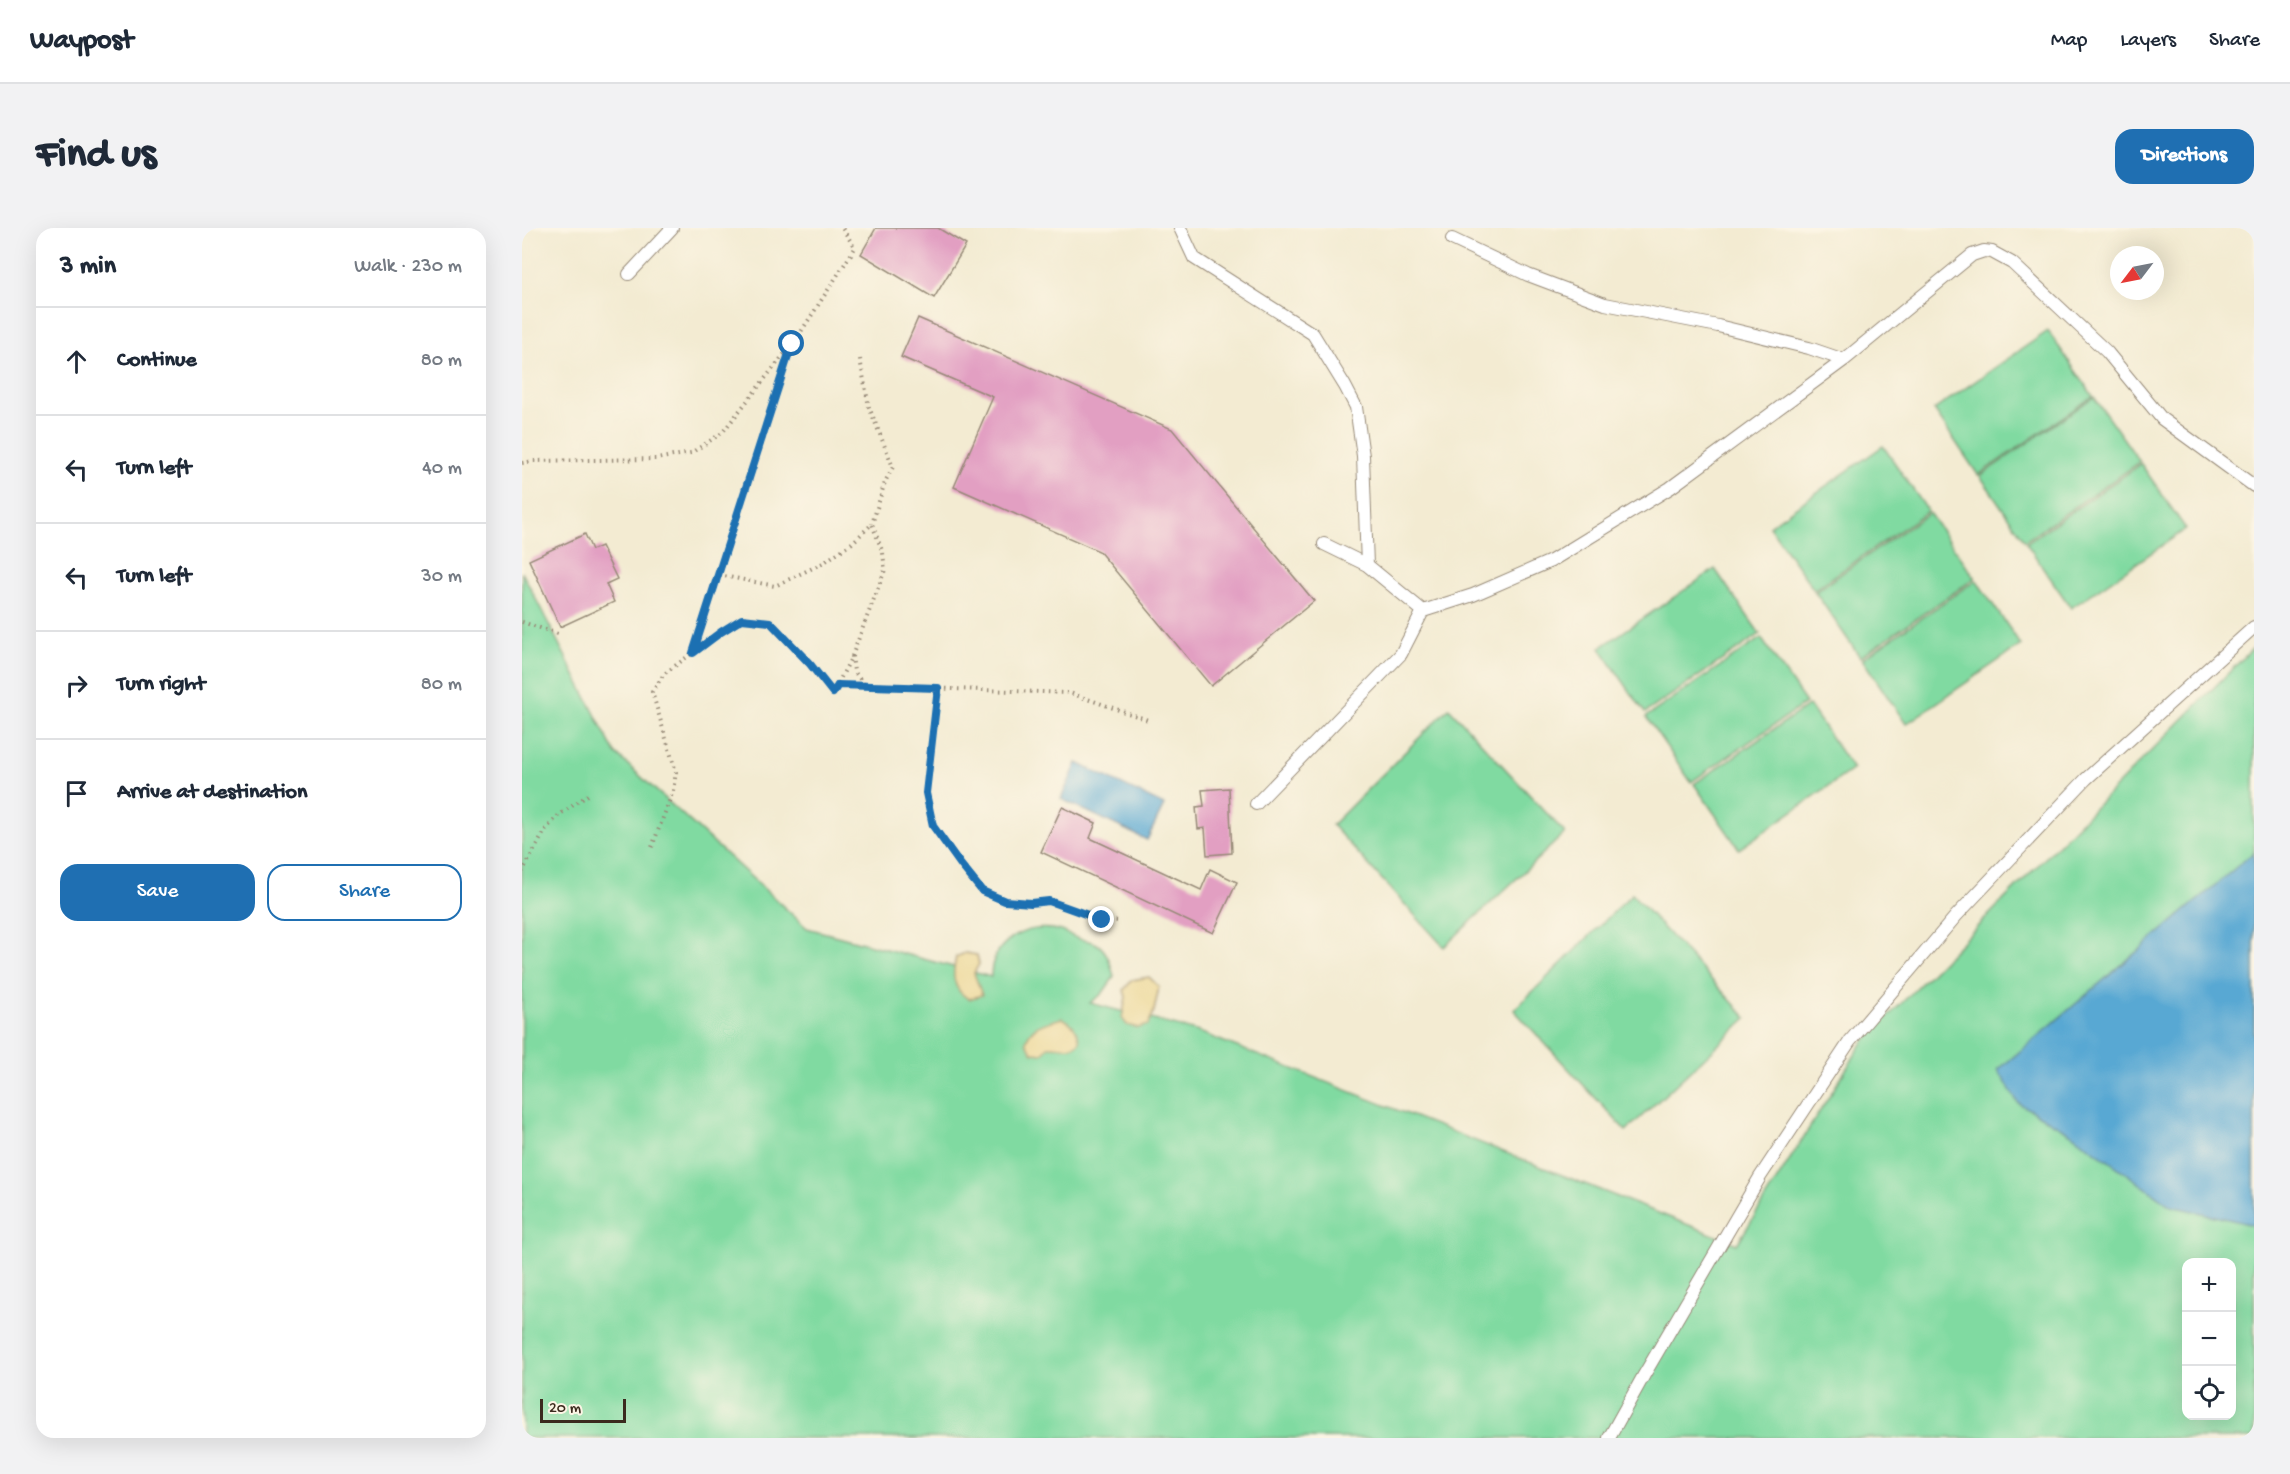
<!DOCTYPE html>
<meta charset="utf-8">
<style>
body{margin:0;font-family:"Gochi Hand",sans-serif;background:#f2f2f3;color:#1f2937}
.controls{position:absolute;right:18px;bottom:18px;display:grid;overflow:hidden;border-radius:12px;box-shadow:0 6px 24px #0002}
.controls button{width:54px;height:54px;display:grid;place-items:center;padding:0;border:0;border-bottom:2px solid #e0e1e3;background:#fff;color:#1f2937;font:30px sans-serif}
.compass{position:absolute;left:1588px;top:18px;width:54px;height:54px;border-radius:50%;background:#fff;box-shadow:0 6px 24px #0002;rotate:238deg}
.scale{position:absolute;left:18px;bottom:15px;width:86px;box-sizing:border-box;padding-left:6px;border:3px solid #3b2a1e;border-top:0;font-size:16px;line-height:21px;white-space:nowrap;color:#3b2a1e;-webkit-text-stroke:4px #fcf5e5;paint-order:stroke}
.stop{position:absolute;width:18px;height:18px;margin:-14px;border:4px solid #1f6fb2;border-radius:50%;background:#fff}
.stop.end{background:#1f6fb2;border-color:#fff;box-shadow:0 2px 6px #0008}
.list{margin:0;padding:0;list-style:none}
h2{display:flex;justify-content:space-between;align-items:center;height:78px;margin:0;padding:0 24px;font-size:26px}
h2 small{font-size:20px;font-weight:400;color:#747a83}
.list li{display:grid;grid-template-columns:39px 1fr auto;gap:18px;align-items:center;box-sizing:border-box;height:108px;padding:0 24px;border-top:2px solid #e0e1e3}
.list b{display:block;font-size:22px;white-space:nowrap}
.list em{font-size:20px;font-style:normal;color:#747a83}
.actions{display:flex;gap:12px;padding:18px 24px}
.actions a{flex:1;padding:14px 0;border:2px solid #1f6fb2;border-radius:18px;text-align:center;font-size:21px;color:#1f6fb2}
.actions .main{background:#1f6fb2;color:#fff}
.icon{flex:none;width:33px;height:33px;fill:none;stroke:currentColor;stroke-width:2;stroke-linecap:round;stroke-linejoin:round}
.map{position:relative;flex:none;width:1732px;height:1210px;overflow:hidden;border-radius:18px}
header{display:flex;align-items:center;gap:36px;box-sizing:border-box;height:84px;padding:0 30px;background:#fff;border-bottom:2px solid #e0e1e3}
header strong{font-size:28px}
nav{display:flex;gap:33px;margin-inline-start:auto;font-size:21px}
.intro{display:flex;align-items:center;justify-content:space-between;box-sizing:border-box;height:144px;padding:0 36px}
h1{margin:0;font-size:42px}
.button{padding:15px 27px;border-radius:18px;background:#1f6fb2;color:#fff;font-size:21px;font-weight:700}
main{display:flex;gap:36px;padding:0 36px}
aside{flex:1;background:#fff;border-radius:18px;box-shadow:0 6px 24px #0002}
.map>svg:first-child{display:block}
.green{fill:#80daa1;stroke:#5e8260;stroke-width:1.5;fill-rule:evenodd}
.sand{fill:#eeda9e;stroke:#94825e;stroke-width:1.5}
.water{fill:#59a8d3;stroke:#4a6978;stroke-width:1.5}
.building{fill:#e29fc2}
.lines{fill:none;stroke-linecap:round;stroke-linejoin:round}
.lane-casing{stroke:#978a78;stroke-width:14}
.path{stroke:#978a78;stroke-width:4;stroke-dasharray:1.5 4.5;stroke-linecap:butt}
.lane{stroke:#fff;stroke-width:12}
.route{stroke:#1f6fb2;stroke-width:8}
</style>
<header>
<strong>Waypost</strong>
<nav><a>Map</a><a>Layers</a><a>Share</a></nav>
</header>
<div class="intro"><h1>Find us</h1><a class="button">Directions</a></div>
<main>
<aside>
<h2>3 min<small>Walk · 230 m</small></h2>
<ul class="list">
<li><svg class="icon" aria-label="ahead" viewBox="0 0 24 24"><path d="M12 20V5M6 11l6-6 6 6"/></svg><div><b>Continue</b></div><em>80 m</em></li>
<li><svg class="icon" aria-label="left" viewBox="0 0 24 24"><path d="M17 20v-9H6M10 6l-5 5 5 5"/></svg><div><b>Turn left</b></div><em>40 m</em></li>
<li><svg class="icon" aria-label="left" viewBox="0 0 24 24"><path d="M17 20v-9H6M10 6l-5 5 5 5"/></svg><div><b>Turn left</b></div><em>30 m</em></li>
<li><svg class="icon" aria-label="right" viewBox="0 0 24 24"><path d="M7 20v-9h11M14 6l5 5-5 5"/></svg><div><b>Turn right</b></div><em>80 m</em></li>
<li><svg class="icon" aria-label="arrive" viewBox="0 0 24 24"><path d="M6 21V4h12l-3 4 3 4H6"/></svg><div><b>Arrive at destination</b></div></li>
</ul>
<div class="actions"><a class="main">Save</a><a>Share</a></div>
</aside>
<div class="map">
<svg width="1732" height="1210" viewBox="0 0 1732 1210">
<rect width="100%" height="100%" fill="#fcf5e5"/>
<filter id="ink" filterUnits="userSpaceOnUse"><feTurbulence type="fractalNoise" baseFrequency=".0167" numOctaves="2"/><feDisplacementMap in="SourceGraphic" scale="12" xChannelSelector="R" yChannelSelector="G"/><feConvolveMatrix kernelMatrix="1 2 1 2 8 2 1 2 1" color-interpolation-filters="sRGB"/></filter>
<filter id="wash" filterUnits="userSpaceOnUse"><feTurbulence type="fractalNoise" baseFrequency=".008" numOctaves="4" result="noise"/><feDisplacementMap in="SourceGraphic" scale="24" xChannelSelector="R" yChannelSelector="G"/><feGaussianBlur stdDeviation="1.35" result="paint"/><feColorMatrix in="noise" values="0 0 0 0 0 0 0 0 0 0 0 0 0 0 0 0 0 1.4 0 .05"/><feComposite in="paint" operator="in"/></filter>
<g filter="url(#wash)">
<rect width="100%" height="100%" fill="#f3ebd2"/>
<path class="green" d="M1526,103L1571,168L1456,247L1412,182Z
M1572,169L1618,234L1503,313L1458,248Z
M1361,218L1406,283L1292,362L1247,298Z
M1619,236L1664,301L1549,380L1504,315Z
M1407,285L1453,350L1338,429L1293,364Z
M1193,341L1238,406L1123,485L1078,420Z
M0,344L93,525L285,700L469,749C469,714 503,695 535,702C543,703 549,708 557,711C562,712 570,713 575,716C586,723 589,737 592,749L580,766L568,775L677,804L1215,1016L1341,814L1732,419V1210H0ZM1664,1034H1710V1188H1664Z
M1454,352L1499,417L1384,496L1340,431Z
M1239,410L1284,475L1169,554L1124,489Z
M1287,477L1331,541L1217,621L1172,556Z
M927,480L1043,605L922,719L810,597Z
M1110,666L1225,790L1104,903L992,782Z"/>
<path class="sand" d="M443,725L455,727L457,736L452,745L460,767L447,771C430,762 430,746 434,729Z
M627,749L637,759L632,783L626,797L616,800L605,797L600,790L604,769L602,762L610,752Z
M540,790C551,795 555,801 558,813C549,824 539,817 527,818L520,826L511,825L504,814C509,796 524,795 540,790Z"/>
<path class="water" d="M555,535L642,577L625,612L539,571Z
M1732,624V997L1649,978L1548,905L1496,875L1476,842Z"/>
<g id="blocks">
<path class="building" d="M354,0H416L444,17L412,70L339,26Z
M396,90L650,201L792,373L689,458L577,323L432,259L471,169L379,129Z
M63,306L70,322L79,318L95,351L84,356L92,374L38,399L7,332Z
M707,560L710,625L685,627L683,600L676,601L674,579L682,578L680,562Z
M540,579L574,595L568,610L679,662L688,641L715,654L691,705L519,624Z"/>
</g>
</g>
<g filter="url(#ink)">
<use href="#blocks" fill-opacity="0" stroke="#978a78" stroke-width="1.5"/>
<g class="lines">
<defs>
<path id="lane" d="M658,0L672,30L791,106L823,158L834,179L841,228L845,337
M930,11L1006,47L1083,76L1196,98L1287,120L1322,132
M107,46L150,0
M802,316L845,337L901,383
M734,576L879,426L901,383L951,367L1029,333L1148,260L1322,132L1450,27L1462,23L1470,24L1490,35L1585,124L1640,191L1732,258
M1087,1210L1122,1147L1238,949L1328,813L1434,688L1564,551L1732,399"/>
</defs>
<use href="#lane" class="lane-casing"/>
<path class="path" d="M338,131L347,179L371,239L363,254L350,296
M0,235L11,233L134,231L169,225L200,205L275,110L333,20L320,0
M0,394L39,407
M172,423L197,347
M330,428L332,443L343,458
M316,457L548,465L626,492
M416,460L404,565L411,598L439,637L460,663L483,673L509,675L527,673L580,692L599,693
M130,619L151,563L154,544L130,464L142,446L199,404L221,391L248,394L288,436L311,465L330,428L363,342L361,325L350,296L330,315L301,335L253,358L197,347L270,116
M0,644L24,601L37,587L66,567"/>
<use href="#lane" class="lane"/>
</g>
</g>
<g class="lines" filter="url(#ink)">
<path class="route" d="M270,116L171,425L199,404L220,391L248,394L288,436L311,465L316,457L416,460L404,565L411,598L439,637L460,663L483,673L509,675L527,673L580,692"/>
</g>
</svg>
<div class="controls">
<button>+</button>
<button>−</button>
<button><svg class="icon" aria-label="locate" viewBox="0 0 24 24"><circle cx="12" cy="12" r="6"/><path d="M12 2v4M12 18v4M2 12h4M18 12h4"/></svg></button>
</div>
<svg class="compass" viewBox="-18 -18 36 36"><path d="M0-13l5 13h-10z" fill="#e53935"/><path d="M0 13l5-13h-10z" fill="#747a83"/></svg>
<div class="scale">20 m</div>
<div class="stop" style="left:270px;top:116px"></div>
<div class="stop end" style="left:580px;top:692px"></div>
</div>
</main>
